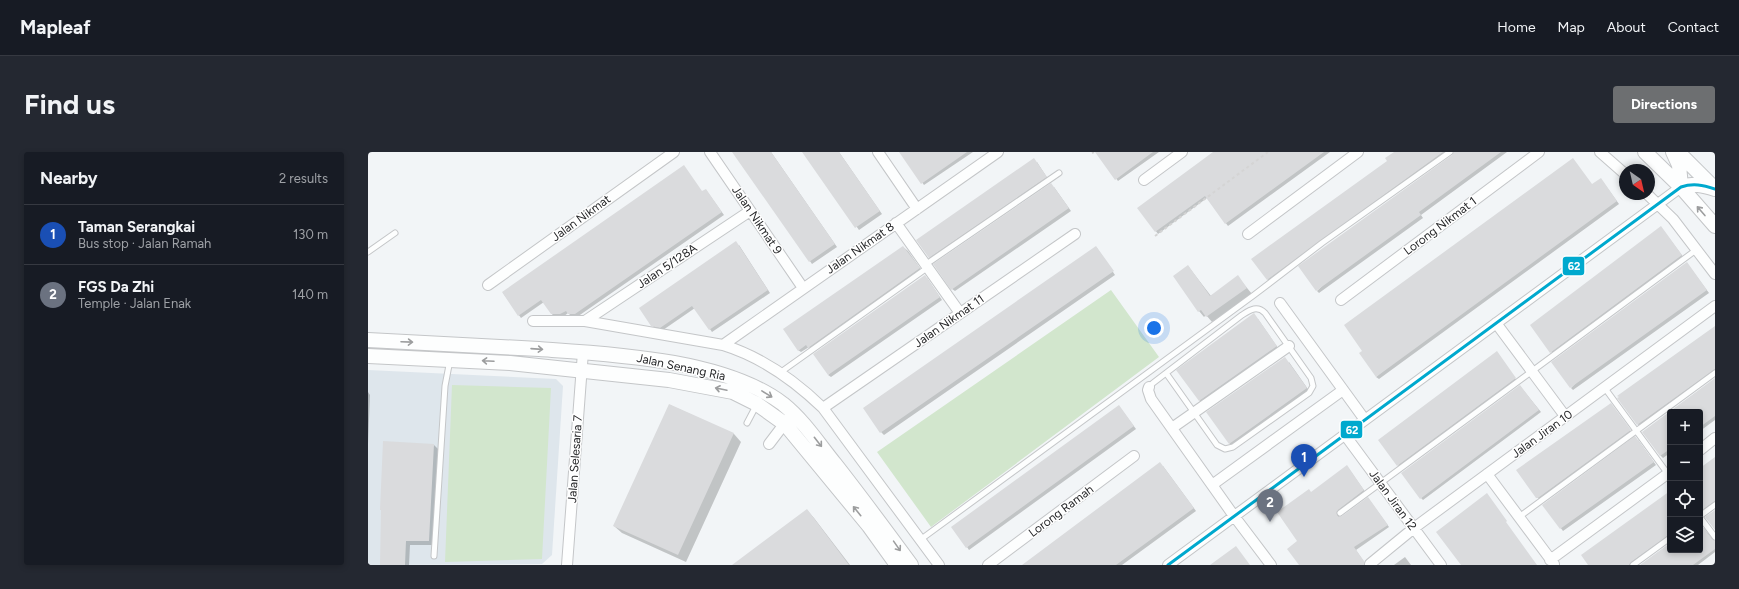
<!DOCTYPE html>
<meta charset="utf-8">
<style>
body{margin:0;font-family:Figtree,sans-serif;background:#242831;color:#f1f3f6}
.controls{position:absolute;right:12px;bottom:12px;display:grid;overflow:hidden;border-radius:4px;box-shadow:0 2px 6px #0003}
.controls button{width:36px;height:36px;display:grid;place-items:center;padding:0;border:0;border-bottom:1px solid #363941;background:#171b24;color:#f1f3f6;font:20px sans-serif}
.compass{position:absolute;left:1251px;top:12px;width:36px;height:36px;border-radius:50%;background:#171b24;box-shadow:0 2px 6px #0003;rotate:146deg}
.you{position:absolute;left:786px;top:176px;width:14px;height:14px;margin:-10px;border:3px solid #fff;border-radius:50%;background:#1a73e8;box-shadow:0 0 0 6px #1a73e833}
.badge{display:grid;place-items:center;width:26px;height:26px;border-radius:50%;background:#6d6f71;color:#fff;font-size:13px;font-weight:700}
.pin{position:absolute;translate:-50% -33px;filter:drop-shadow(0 1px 2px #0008)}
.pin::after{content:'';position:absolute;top:21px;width:14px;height:12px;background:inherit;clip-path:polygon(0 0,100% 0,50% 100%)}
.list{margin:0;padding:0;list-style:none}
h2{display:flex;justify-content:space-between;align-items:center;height:52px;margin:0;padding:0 16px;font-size:17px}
h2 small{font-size:13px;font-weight:400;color:#9ea1a6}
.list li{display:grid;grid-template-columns:26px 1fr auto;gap:12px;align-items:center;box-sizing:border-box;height:60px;padding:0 16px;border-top:1px solid #363941}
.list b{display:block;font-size:15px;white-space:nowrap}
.list p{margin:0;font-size:13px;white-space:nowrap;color:#9ea1a6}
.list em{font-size:13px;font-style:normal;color:#9ea1a6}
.icon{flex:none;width:22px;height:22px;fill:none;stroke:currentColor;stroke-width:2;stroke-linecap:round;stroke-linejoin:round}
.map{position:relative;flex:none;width:1347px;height:413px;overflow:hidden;border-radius:4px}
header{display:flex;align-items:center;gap:24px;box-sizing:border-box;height:56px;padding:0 20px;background:#171b24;border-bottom:1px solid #363941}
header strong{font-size:19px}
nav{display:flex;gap:22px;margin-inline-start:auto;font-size:14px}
.intro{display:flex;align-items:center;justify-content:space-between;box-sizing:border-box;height:96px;padding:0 24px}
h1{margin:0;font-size:28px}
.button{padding:10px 18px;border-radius:4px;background:#6d6f71;color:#fff;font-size:14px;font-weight:700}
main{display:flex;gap:24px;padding:0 24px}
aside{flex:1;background:#171b24;border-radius:4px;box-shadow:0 2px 6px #0003}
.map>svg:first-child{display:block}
.built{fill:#dee6ec}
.green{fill:#d2e6cd}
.shadow{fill:#0003}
.building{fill:#dadbdd}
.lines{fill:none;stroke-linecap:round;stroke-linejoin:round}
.lane-casing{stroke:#c4c6c8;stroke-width:7}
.street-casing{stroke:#c4c6c8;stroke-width:12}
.secondary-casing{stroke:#c4c6c8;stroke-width:16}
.path{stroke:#d4d4d4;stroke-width:2;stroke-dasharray:3 3;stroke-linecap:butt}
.lane{stroke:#fdfefe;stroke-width:5}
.street{stroke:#fdfefe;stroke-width:10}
.secondary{stroke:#fdfefe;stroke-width:14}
.bus-1-casing{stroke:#fff;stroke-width:6}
.bus-1{stroke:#00a9ce;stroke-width:3}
.oneway{stroke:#9c9d9e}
.labels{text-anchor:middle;stroke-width:3;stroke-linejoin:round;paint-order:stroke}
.street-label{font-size:12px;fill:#262729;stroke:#fff}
.line-badge{stroke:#fff;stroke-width:1.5}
.badge-label{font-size:11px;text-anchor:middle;font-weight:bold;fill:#fff}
</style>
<header>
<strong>Mapleaf</strong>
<nav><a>Home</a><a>Map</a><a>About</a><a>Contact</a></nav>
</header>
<div class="intro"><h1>Find us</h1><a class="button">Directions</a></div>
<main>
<aside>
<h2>Nearby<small>2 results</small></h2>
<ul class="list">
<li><span class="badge" style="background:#1a4fb4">1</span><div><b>Taman Serangkai</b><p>Bus stop · Jalan Ramah</p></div><em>130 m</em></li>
<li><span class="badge" style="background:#6b7280">2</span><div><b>FGS Da Zhi</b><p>Temple · Jalan Enak</p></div><em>140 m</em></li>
</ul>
</aside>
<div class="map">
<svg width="1347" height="413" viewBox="0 0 1347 413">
<rect width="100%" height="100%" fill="#f2f5f7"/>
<path class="built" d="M0,218L188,227L195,234L184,403L174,412L0,413Z"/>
<path class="green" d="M743,138L791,205L563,375L509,300Z
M84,233L183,236L174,407L77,410Z"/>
<path class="shadow" d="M365,0H403L469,95L444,112Z
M435,0H471L514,62L491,78Z
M532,0H605L556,33Z
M728,0H791L750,29Z
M847,0H962L860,74L839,46L790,82L771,56Z
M1027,0H1081L902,129L899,127L1020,9Z
M1087,0H1139L1053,63L1055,66L951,141L949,139L1085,4Z
M669,10L680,27L564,108L561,105Z
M1235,30L1251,52L1011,227L1008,225L1224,33Z
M686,35L703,59L587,139L584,137Z
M338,38L356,63L209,165H204L200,161L195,165H186L176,150L153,166L135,141Z
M1295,78L1316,106L1186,202L1183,200Z
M371,93L402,141L344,180L327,156L295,178L287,176L284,173Z
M535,95L540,99L554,119L443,198L441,195L433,200L430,198Z
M729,96L747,123L516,283L513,280L496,256Z
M820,114L843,144L870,125L884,142L844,170L838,163L836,165L831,159Z
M1321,114L1341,141L1205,238L1203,236Z
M559,126L574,148L463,225L460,223Z
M890,167L912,199L835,253L810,219Z
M1347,175V220L1272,275L1251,246Z
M1131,203L1149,229L1032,316L1030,313Z
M921,210L942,240L865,295L861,291Z
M1347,227V268L1332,279V260H1302Z
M1152,234L1173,260L1055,348L1053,346Z
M0,240L2,243L0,292Z
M302,253L366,282L373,290L318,410L254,381L246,374Z
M1245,255L1264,281L1172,348L1169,345Z
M753,257L768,277L601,398L599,395Z
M1302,260V301L1295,306L1292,303Z
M1270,288L1288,313L1195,379L1176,353Z
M66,293L70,297L65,393H42L41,413H13Z
M1347,307V352L1332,364V318Z
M795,314L828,359L754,413H655Z
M981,317L998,341L972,360L971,366L975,365L1000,346L1021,375L988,398L998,413H932L931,389L943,341Z
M1302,341V385L1265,413H1221Z
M439,358L446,366L482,413H366Z
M1332,372L1347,390V400L1330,413H1273L1302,392V398H1332Z
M1037,405L1043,413H1026Z"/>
<path class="building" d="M364,0H403L467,92L441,110Z
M434,0H471L512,59L487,76Z
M531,0H599L553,32Z
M727,0H785L747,28Z
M845,0H956L857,72L837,44L787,80L769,56Z
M1026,0H1075L899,128L883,107L1019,9L1017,6Z
M1086,0H1133L1051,60L1053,63L948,139L930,114L1084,3Z
M666,6L679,25L561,106L548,88Z
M1205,6L1224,32L1233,26L1249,49L1008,225L991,201L994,199L976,173Z
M316,13L334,39L338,37L354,60L207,162H200L198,159L192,162H183L173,148L150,164L134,140Z
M683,31L701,56L583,138L565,112Z
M1293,74L1314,103L1182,201L1162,173Z
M368,89L400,138L341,178L324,154L292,176L283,174L271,156Z
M535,94L552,116L440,196L438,193L430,199L415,177Z
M728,94L746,119L512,281L495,256Z
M1319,110L1339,138L1202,236L1183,210Z
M820,113L842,144L870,123L879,136L838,165L833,158L830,160L805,124Z
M557,123L572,145L460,223L445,202Z
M886,161L909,194L831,249L808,218Z
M1347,174V217L1269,273L1249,246L1251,245L1249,244Z
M1129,199L1148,226L1029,314L1010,288Z
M917,205L939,236L861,292L838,260Z
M1347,226V264L1332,275V260H1302V297L1292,304L1274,280Z
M1152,233L1171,258L1052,347L1033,321Z
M1243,251L1263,278L1170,346H1168L1148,318Z
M301,252L366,281L310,403L245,374Z
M751,253L766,274L598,396L583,375Z
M1267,284L1286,310L1192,377L1174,353Z
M15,289L66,292L61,389H38L37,413H12L13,358H12Z
M1347,305V349L1334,358L1332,355V316Z
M792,310L826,356L748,413H654Z
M979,313L996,338L970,358L969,363L971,365L974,364L1000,345L1020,373L986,395L996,409V413H931L919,397L929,389L909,360L941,337L943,340Z
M1302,339V382L1263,410L1261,413H1220L1213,403Z
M1119,341L1139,369L1138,370L1169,413H1093L1068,380Z
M439,357L481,413H364Z
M1347,358V378L1337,365Z
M1332,372L1344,387L1347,389V397L1325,413H1272L1302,391V398H1332Z
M868,394L882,413H842Z"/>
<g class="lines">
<defs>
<path id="lane" d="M0,100L27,81
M557,113L691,21
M413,220L559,116
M781,235L785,231L874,163C882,158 889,153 897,161L943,226L945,234L941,241L865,295L857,297L849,293L798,221
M1236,235L1300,322
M379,271L389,252
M972,361L1328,98
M1332,364L1347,353
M1151,365L1347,221
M1332,365L1347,385
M552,388L886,143L954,91L1082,0
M66,404L77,234L82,208
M1265,413L1302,386"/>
<path id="street" d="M342,0L435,136
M510,0L549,57
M1232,0L1257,22
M776,28L814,0
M1279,42L1305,67L1347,122
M528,71L592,161
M880,82L990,0
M120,133L306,0
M973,148L1171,0
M912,151L997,268
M165,169H217L355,193C394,205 426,228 455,256L571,413
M217,169L382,59
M1128,171L1197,264
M355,193L630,0
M781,235L780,238L783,247L866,364L903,413
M455,256L707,82
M804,276L921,194
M977,283L1073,413
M401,292L420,267
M1332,298L1347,286
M1119,322L1186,412
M844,333L975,238
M1182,408L1302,320
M1002,412L1046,376L1347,154
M199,413L215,200
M620,413L766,304
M800,413L1313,35"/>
<path id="secondary" d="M1277,0L1313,35L1347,74
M1305,0L1311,13L1313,35
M1310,0L1347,37
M1313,35C1325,31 1335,33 1347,37
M0,188C57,191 114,194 171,197C243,202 356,207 415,252C436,269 450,291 467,312C493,345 518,379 543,413
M0,204L142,211L301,228L365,240L389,252L417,272L501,374L529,413"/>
</defs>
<use href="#lane" class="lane-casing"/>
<use href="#street" class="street-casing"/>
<use href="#secondary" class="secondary-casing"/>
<path class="path" d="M724,1L726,0
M787,84L900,0"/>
<use href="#lane" class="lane"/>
<use href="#street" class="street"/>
<use href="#secondary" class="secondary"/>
<defs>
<path id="bus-1" d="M800,413L1313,35C1325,31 1335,33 1347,37"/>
</defs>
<use href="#bus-1" class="bus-1-casing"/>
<use href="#bus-1" class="bus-1"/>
</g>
<defs><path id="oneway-shaft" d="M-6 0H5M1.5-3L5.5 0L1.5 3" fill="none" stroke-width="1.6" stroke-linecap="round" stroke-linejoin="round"/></defs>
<g class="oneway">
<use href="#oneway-shaft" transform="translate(1333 59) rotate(-131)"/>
<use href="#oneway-shaft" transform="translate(39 190) rotate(2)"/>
<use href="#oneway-shaft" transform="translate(169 197) rotate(4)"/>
<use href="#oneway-shaft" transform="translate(120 209) rotate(-177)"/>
<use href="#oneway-shaft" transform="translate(353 237) rotate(-168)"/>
<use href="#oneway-shaft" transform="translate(399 242) rotate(31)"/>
<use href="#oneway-shaft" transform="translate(450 290) rotate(52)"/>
<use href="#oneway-shaft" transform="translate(489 359) rotate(-129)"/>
<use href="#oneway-shaft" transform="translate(529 394) rotate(55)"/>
</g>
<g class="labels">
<g class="street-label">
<text transform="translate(213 66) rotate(-36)" y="4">Jalan Nikmat</text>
<text transform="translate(389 68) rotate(56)" y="4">Jalan Nikmat 9</text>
<text transform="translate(1072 74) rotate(-37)" y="4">Lorong Nikmat 1</text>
<text transform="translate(492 96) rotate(-35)" y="4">Jalan Nikmat 8</text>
<text transform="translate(299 114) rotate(-34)" y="4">Jalan 5/128A</text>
<text transform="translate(581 169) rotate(-35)" y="4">Jalan Nikmat 11</text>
<text transform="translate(313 215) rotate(12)" y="4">Jalan Senang Ria</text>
<text transform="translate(1174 282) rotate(-36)" y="4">Jalan Jiran 10</text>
<text transform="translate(207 307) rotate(-86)" y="4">Jalan Selesaria 7</text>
<text transform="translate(1025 348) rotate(54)" y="4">Jalan Jiran 12</text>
<text transform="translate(693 359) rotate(-37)" y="4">Lorong Ramah</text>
</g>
</g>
<g class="line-badge">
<rect x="1194" y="104" width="23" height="20" rx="4" fill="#00a9ce"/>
<rect x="972" y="268" width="23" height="19" rx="4" fill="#00a9ce"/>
</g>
<g class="badge-label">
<text x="1206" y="118">62</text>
<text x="984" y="282">62</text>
</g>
</svg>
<div class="controls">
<button>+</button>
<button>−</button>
<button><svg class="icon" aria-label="locate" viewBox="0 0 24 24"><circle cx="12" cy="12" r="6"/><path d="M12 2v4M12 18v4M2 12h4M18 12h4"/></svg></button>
<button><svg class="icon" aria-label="layers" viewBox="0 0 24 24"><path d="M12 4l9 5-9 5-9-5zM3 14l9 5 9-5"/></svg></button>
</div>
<svg class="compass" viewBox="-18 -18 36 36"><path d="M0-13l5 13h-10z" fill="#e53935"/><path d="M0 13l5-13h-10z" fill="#9ea1a6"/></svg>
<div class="you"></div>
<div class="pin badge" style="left:936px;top:325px;background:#1a4fb4">1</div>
<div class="pin badge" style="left:902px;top:370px;background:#6b7280">2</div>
</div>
</main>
